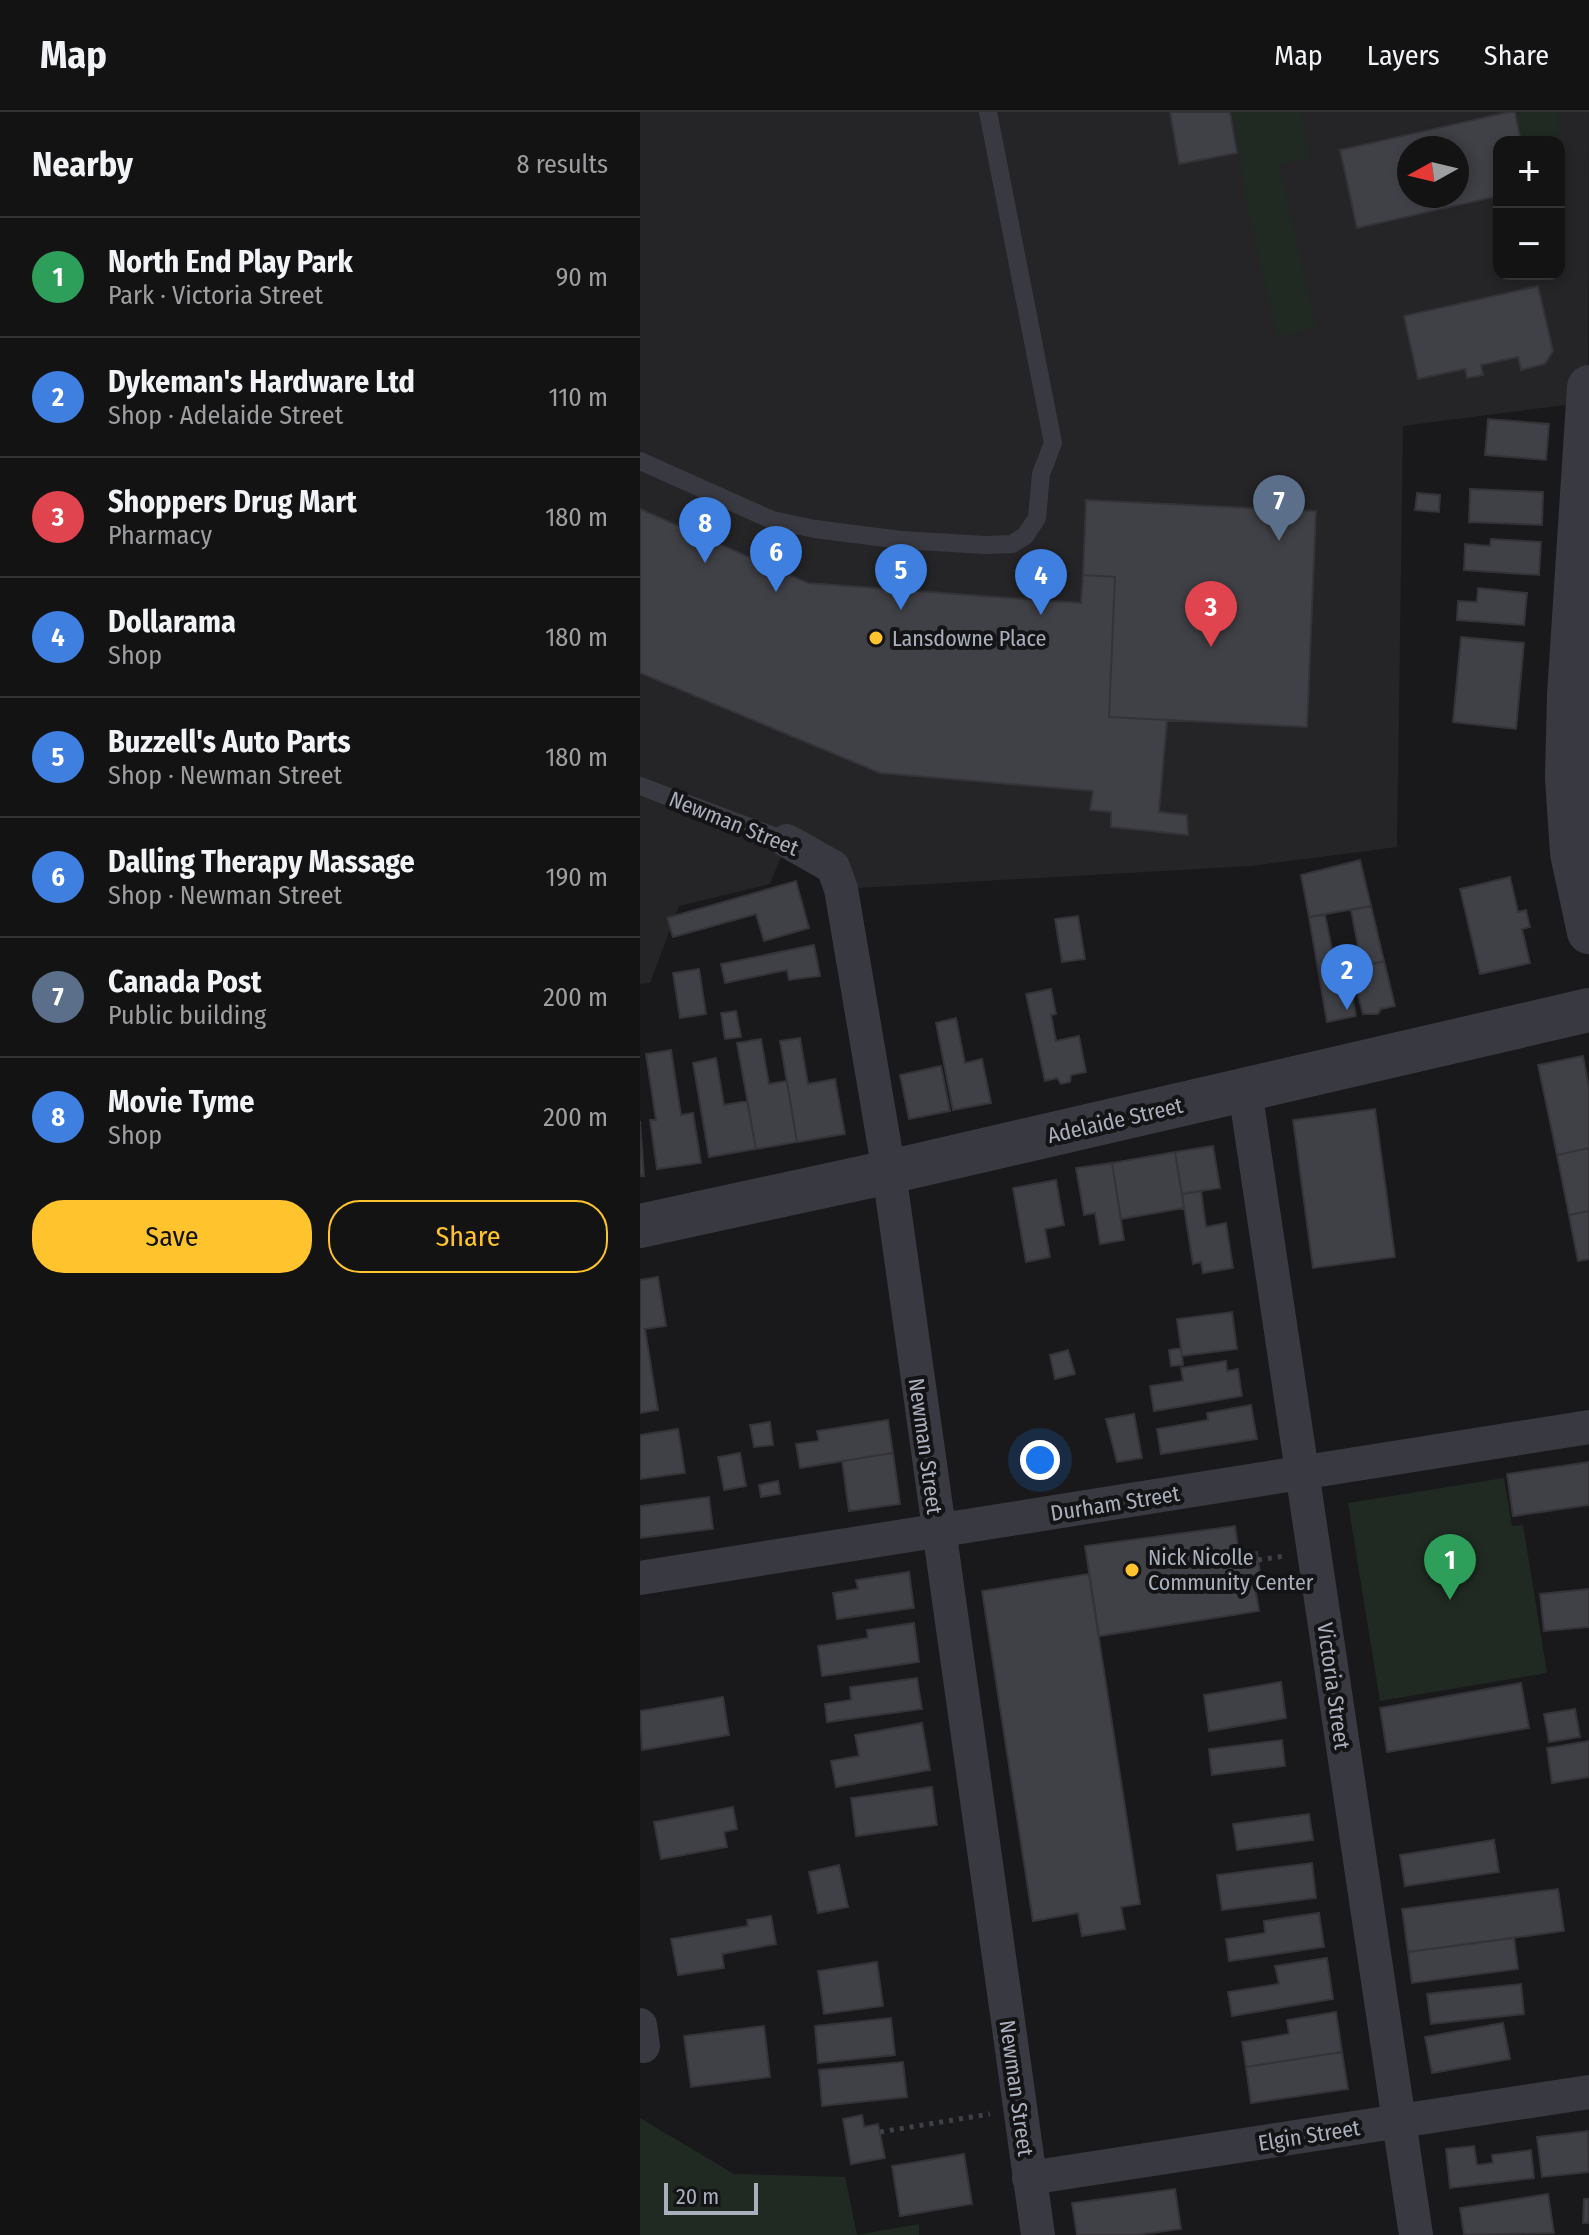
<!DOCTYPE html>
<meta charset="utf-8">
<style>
body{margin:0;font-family:"Fira Sans Condensed",sans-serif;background:#1c1c1d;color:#f1f3f6}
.controls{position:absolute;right:24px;top:24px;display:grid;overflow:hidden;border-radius:16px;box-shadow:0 4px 12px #0003}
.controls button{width:72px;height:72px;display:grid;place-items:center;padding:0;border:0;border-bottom:2px solid #323234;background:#131314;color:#f1f3f6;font:40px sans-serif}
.compass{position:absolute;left:757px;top:24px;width:72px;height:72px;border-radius:50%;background:#131314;box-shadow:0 4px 12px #0003;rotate:262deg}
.scale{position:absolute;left:24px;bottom:20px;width:94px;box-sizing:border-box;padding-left:8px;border:4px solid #aaafbc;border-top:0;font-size:22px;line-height:28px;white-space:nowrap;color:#aaafbc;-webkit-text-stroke:6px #141416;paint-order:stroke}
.you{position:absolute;left:400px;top:1348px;width:28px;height:28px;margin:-20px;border:6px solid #fff;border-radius:50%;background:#1a73e8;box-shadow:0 0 0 12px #1a73e833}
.badge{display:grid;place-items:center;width:52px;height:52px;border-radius:50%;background:#ffc32d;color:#fff;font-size:26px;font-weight:700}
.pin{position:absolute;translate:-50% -66px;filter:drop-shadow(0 2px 4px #0008)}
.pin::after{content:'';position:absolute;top:42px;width:28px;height:24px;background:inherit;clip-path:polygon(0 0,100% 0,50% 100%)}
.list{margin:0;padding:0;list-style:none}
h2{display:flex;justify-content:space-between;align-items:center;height:104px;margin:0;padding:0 32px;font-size:34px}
h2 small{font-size:26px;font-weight:400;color:#9d9ea0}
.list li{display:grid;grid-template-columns:52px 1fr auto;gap:24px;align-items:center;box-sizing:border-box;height:120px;padding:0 32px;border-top:2px solid #323234}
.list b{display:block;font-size:30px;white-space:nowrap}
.list p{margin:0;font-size:26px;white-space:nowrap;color:#9d9ea0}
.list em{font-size:26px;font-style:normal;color:#9d9ea0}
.actions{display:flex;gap:16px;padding:24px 32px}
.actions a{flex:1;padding:18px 0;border:2px solid #ffc32d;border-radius:32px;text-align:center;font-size:28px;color:#ffc32d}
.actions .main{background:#ffc32d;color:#111}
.map{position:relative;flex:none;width:949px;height:2123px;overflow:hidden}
header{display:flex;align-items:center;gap:48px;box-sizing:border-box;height:112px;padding:0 40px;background:#131314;border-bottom:2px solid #323234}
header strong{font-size:38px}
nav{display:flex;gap:44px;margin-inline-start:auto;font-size:28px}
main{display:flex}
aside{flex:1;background:#131314}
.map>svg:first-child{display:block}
.built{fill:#252528;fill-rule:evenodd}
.green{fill:#202a22}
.building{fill:#404146;stroke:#333338;stroke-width:2;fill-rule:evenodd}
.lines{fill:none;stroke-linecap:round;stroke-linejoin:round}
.path{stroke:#3f4148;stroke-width:5;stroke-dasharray:4 6;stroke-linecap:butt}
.service{stroke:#393a41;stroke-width:18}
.minor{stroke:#393a41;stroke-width:34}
.tertiary{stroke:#393a41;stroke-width:44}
.poi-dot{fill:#ffc32d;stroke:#141416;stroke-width:3}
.labels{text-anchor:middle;stroke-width:8;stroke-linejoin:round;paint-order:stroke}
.poi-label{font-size:22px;fill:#aaafbc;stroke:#141416;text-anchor:start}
.street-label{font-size:22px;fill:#aaafbc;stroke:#141416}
</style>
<header>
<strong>Map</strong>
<nav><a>Map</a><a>Layers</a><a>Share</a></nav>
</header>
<main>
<aside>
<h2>Nearby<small>8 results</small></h2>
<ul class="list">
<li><span class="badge" style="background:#2e9e5b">1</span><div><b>North End Play Park</b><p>Park · Victoria Street</p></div><em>90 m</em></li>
<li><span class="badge" style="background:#3f7fe0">2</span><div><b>Dykeman's Hardware Ltd</b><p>Shop · Adelaide Street</p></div><em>110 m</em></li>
<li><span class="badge" style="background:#e0444e">3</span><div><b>Shoppers Drug Mart</b><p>Pharmacy</p></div><em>180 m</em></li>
<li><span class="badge" style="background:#3f7fe0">4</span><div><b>Dollarama</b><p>Shop</p></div><em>180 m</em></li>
<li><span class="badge" style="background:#3f7fe0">5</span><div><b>Buzzell's Auto Parts</b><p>Shop · Newman Street</p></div><em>180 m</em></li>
<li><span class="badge" style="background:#3f7fe0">6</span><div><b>Dalling Therapy Massage</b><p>Shop · Newman Street</p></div><em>190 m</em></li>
<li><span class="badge" style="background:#5c6f8a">7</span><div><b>Canada Post</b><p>Public building</p></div><em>200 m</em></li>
<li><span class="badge" style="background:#3f7fe0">8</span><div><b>Movie Tyme</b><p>Shop</p></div><em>200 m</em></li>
</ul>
<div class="actions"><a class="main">Save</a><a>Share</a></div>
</aside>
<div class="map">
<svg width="949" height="2123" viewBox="0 0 949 2123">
<rect width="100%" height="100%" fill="#19191b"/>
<path class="built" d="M0,0H949L948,290L763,314L757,735L611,754L201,777L147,730L130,772L39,794L10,871L0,872ZM859,30H919V162H859ZM769,36H817V84H769Z"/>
<path class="green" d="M593,0H661L669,46L639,53L676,216L637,224L606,88Z
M875,0H918L920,57L919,30H881Z
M864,1366L872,1414L883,1413L907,1561L740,1589L708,1391Z
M0,2006L94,2062L205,2065L217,2123L279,2112V2123H0Z"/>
<path class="building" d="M530,0H590L597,41L539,52Z
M869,0H875L881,30H859V84L717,116L700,38ZM769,36H817V84H769Z
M898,174L913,239L905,252L881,258L878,245L841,253L843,263L827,266L825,257L778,267L764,204Z
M848,307L909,312L906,348L845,343Z
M830,377L903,380L902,413L829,410Z
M777,381L800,383L799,400L775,398Z
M446,388L676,399L667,615L469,605L475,465L443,463Z
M0,397L168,471L441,491L443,463L475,465L469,605L527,608L519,700L547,703L548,723L471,715V700L450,698L453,679L240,661L0,561Z
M851,427L901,430L899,463L824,458L825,432L850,434Z
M838,476L887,481L884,513L817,508L818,489L837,490Z
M821,525L884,531L876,617L813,610Z
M720,748L731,794L669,805L661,763Z
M870,765L878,800L886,798L890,815L882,817L890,851L840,862L820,777Z
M156,769L169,816L124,829L116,802L33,825L27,806Z
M731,794L744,849L722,855L711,798Z
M685,803L694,847L705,845L716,904L687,910L669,805Z
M438,804L445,847L422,850L415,807Z
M174,833L180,864L149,868L147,858L85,871L81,852Z
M744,849L755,894L741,897L738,902H723L711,858Z
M59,857L66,902L40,906L33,861Z
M411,877L416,902L411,903L416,929L439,924L446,960L431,963L430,970L421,972L417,966L405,969L386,882Z
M96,899L101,925L85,927L81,901Z
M316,906L325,951L342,947L351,991L313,998L296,911Z
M160,926L168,972L195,967L205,1022L157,1030L140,929Z
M121,927L129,972L147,969L157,1030L116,1037L97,931Z
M31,938L41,1003L53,1001L61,1051L17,1057L10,1008H16L6,942Z
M943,944L949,976V1036L917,1043L898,953Z
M76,946L84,993L107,989L116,1037L69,1045L53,951Z
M301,954L310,999L269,1007L260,963Z
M735,997L755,1145L673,1156L653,1008Z
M0,1009L4,1064H0Z
M573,1034L580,1076L542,1082L535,1040Z
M949,1036V1099L929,1103L917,1043Z
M535,1040L544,1096L481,1107L472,1051Z
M472,1051L484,1128L460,1132L455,1101L444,1103L436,1056Z
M416,1068L424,1113L405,1117L410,1145L386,1150L373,1076Z
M561,1079L566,1115L586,1111L593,1156L563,1161L561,1150L553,1152L542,1082Z
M949,1099V1147L938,1149L929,1103Z
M18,1165L26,1214L5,1217L18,1298L0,1301V1168Z
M592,1200L597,1237L542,1244L537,1207Z
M541,1236L543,1253L531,1254L529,1238Z
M428,1238L435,1262L415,1267L410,1243Z
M586,1249L587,1259L598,1257L602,1284L514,1299L510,1274L543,1269L541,1256Z
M611,1293L617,1327L521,1342L517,1317L568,1308L567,1301Z
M494,1302L502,1346L477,1350L466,1307Z
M248,1308L253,1341L160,1356L156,1332L179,1329L177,1319Z
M130,1310L133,1333L114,1335L110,1313Z
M38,1317L45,1361L0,1367V1323Z
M100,1341L106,1374L84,1378L78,1345Z
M253,1341L260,1392L209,1399L202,1349Z
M949,1350V1393L873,1404L867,1362Z
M138,1369L140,1382L121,1385L119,1373Z
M69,1385L73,1417L0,1426V1394Z
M595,1414L599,1442L617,1440L621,1467L614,1469L619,1499L459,1524L445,1434Z
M269,1460L274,1496L197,1507L193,1481L218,1477L216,1468Z
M449,1462L500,1792L481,1795L485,1817L442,1824L438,1801L393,1809L342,1479Z
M949,1477V1515L904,1519L900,1482Z
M274,1511L279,1550L182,1564L178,1534L228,1526L227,1518Z
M277,1566L282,1597L187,1610L185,1592L211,1588L210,1575Z
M641,1570L646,1606L569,1619L564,1583Z
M881,1571L889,1616L747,1640L740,1596Z
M83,1585L89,1623L2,1638L0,1599Z
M935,1597L940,1625L909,1630L904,1602Z
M282,1611L290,1658L196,1675L191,1649L219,1644L215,1623Z
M642,1628L645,1654L572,1663L569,1637Z
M949,1629V1665L912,1671L907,1636Z
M292,1675L297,1713L216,1724L211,1686Z
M93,1695L97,1717L84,1720L87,1735L21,1747L14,1710Z
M669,1702L673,1728L597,1738L593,1712Z
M854,1728L859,1760L765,1774L760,1743Z
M672,1751L676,1786L582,1798L577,1763Z
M199,1753L208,1795L178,1801L169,1760Z
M918,1777L924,1819L768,1840L762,1797Z
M679,1801L684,1835L589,1849L586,1827L625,1821L624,1809Z
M131,1804L136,1832L82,1842L84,1856L38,1863L31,1827L108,1814L107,1808Z
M874,1826L878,1857L772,1871L768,1840Z
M687,1846L693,1887L592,1904L588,1880L639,1872L635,1854Z
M237,1850L243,1894L184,1902L178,1859Z
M881,1872L884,1902L791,1912L787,1882Z
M696,1900L702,1940L606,1955L602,1930L649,1922L647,1908Z
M251,1906L255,1943L178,1951L175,1914Z
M863,1911L870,1947L792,1961L785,1925Z
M124,1914L130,1965L51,1975L44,1924Z
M702,1940L708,1977L611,1991L606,1955Z
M263,1950L267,1985L182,1994L179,1958Z
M222,2003L224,2015L238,2012L245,2046L211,2052L203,2007Z
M948,2019L949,2060L902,2065L897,2025Z
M834,2034L837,2053L853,2051L852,2043L891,2038L894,2066L810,2076L806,2037Z
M324,2042L332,2092L260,2104L252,2054Z
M535,2077L541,2117L496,2123H437L432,2091Z
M908,2082L914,2121L824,2123L820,2096Z
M944,2087H949V2111H943Z"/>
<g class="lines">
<path class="path" d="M618,1448L644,1444
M240,2020L350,2002"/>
<path class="service" d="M0,349L132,408L175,417L261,428L345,433L372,432L385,424L397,406L401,362L413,331L348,0
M0,674L147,729"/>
<path class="minor" d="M147,729L193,755L201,777L249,1060L398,2123
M605,978L776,2123
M0,1466L949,1315
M0,1913L3,1934
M389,2066L949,1980"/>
<path class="tertiary" d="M949,275L929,583L927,666L932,741L949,820
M0,1114L249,1060L949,898"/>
</g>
<g class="poi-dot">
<circle cx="236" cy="526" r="8"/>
<circle cx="492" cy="1458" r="8"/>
</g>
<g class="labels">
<g class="poi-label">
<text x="252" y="534">Lansdowne Place</text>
<text x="508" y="1453">Nick Nicolle<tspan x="508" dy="25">Community Center</tspan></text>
</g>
<g class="street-label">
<text transform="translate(94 711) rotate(22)" y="8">Newman Street</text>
<text transform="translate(475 1008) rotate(-13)" y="8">Adelaide Street</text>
<text transform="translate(286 1334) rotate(82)" y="8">Newman Street</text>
<text transform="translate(475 1391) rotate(-9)" y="8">Durham Street</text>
<text transform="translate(694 1574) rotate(82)" y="8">Victoria Street</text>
<text transform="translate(377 1976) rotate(82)" y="8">Newman Street</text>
<text transform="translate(669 2023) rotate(-9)" y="8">Elgin Street</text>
</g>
</g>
</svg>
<div class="controls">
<button>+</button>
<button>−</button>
</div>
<svg class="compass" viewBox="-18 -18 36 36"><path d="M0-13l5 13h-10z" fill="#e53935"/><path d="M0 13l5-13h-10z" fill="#9d9ea0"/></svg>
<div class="scale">20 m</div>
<div class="you"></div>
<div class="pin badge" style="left:810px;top:1488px;background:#2e9e5b">1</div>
<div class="pin badge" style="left:707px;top:898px;background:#3f7fe0">2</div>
<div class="pin badge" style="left:571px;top:535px;background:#e0444e">3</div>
<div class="pin badge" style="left:401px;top:503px;background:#3f7fe0">4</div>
<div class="pin badge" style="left:261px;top:498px;background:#3f7fe0">5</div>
<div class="pin badge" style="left:136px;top:480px;background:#3f7fe0">6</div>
<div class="pin badge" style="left:639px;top:429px;background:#5c6f8a">7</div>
<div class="pin badge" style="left:65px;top:451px;background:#3f7fe0">8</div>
</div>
</main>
